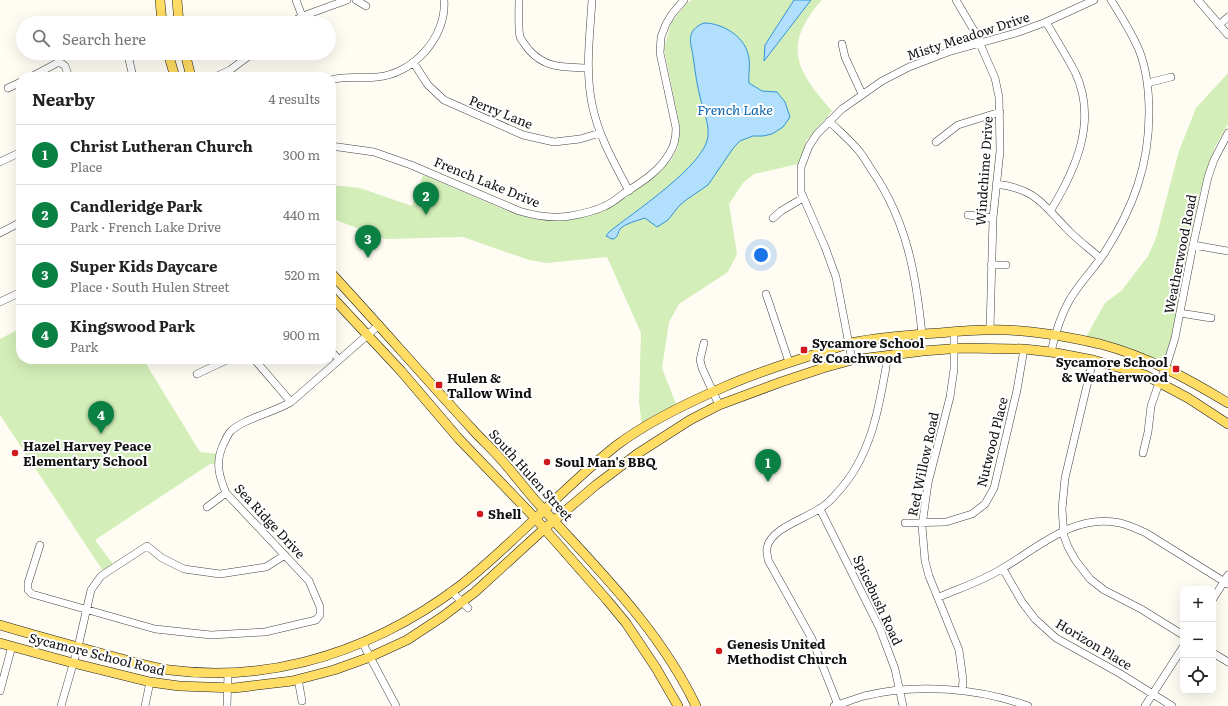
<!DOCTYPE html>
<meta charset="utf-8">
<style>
body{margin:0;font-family:Literata,serif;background:#f2f2f2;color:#222}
.controls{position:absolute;right:12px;bottom:12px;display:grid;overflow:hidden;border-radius:8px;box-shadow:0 4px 16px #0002}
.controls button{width:36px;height:36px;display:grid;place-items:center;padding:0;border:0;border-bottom:1px solid #e0e0e0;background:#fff;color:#222;font:20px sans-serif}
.you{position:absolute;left:761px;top:255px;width:14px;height:14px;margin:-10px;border:3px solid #fff;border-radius:50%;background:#1a73e8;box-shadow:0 0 0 6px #1a73e833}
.badge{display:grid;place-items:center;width:26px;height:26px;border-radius:50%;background:#0b8043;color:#fff;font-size:13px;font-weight:700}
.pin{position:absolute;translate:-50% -33px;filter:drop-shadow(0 1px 2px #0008)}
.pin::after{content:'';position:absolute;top:21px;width:14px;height:12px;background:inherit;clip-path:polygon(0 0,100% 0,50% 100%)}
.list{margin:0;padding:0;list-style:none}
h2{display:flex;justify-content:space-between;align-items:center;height:52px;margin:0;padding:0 16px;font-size:17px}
h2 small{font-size:13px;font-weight:400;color:#767676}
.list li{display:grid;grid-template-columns:26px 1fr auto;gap:12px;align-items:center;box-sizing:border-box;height:60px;padding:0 16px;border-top:1px solid #e0e0e0}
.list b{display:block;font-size:15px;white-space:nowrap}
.list p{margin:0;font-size:13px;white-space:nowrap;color:#767676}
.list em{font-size:13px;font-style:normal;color:#767676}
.icon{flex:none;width:22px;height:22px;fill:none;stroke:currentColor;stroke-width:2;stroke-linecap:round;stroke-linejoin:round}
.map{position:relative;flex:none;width:1228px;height:706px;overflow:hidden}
.search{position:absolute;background:#fff;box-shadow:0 4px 16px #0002;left:16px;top:16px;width:320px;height:44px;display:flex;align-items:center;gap:10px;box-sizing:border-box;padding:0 14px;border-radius:22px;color:#767676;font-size:15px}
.panel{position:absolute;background:#fff;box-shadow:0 4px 16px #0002;left:16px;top:72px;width:320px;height:292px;border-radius:16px}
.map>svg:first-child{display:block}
.green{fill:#d3eeb8}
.water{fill:#b2dffc;stroke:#3293da}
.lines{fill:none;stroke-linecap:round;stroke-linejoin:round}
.minor-casing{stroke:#434343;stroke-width:8}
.major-casing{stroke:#212121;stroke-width:10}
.minor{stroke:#fff;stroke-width:7}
.major{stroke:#ffdc63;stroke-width:9}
.poi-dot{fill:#cf191e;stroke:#fff;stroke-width:1.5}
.labels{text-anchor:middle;stroke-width:4;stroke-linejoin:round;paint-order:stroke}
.street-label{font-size:13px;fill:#101010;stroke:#fff}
.poi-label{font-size:13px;font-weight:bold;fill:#101010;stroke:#fff;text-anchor:start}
.water-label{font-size:14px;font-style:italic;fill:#0b64b0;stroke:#fff}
</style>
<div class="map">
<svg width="1228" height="706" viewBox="0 0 1228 706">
<rect width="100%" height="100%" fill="#fffdf3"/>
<path class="green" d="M692,0H822C816,6 812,12 807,20C784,57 808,83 832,111L807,140L798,164L754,174L743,183L729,204L737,254L728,272L679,304L669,322L662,368L676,404L642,425L639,402L641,333L607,257L546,263L529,260L463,237L385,239L331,218V185L360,188L412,206L423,175L510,212L540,220L575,219L611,207L658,174L671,160L678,147L679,123L664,49L671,23L687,3Z
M1228,73V124L1215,147L1200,192L1171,340L1163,362L1086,337L1105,303L1122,290L1148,256L1156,238L1179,151L1196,108Z
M21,328V359H143L200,452L218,454L216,464H210L95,540L113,564L103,571L0,415V339Z"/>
<path class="water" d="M794,0H811L764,61L765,45Z
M704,23C722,23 744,36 748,54C751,63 748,74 749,83L762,91L777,92L785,102L790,117L783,127L772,134L763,136H753L740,141L734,147L708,185L686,200L679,206L668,220L657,227L645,218C639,220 624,224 620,229C618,232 618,238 613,239C610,239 609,237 606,236L609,232C631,214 706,165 708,136C709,124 704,112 701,101C697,86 695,71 693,56C692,49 689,41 691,35C693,29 698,25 704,23Z"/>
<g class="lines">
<defs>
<path id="minor" d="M296,0L302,16
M356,0L366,6
M519,0C519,9 518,29 520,37C522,41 526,46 529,50C546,69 564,67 588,68
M592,0C590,34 585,70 592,104C598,135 614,163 629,191
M956,0L976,34L980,44L995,78L999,97L1000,151L993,218L990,330
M1198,0L1228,35
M1046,22C1056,39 1066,55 1075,72C1098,120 1076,169 1051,210
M290,23L303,16L347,0
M1219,25L1228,17
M842,44L845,57L862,94
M128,55L133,77
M413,62L428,85L444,100L523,135L554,142L580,139L600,133
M31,77L57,63H61L65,66L69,77
M215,77L230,70L253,53
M331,80C346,75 362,79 377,77C414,74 447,36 444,0
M1148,83L1171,77
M8,88L21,82
M829,121C839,131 850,140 859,151C864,157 868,165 873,172C907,222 916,275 922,334
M936,142L958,125L1000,112
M331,146L374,152L411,165L519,211C536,216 553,219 570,216C582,214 595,211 605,206C612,203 618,198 623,194C640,183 659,172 669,154C674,147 676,137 676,128L660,53L661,37L666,24L672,14L684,0
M0,162L21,152
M996,184C1037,189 1043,205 1070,232C1079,241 1090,249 1100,258
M968,215L993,218
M773,218L781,211L803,198
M0,233L21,222
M1193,245L1228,251
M991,265H1006
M766,294L789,362
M0,302L21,292
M1180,313L1211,318
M954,332V369L950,397L928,483L922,526L925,561L929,576L959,650L963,680L962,691
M704,343L700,360L702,368L719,405
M331,351L339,360
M1051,352C1055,334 1060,317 1069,301C1079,283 1094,269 1105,252C1133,208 1149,166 1149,113C1149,92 1147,70 1139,50C1132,33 1121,16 1111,0
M254,359L291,402
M852,360L836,277L825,247L801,192V167L809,146L817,134L842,109L882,81L909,67L948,52L1019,32L1046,22L1094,0
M1093,360L1065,478L1062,509L1064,536L1068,547L1076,561L1090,579L1104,590L1141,609L1183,635
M197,374L229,359
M1143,453L1148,432L1151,406L1159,383L1166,367L1175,338L1193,245L1208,177L1214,160L1228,133
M207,507L226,493
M820,509L880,629L895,669L903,706
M905,523L946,522L972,514L985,504L994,488L1017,390L1024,349
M40,545L28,583V590L32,594L155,629L211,635L265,632L316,620L320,615V607L309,581L226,493C219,476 215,463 223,445C225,441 227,436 230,432C242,419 275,412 291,402L379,325
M1003,569L1022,602L1035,619L1056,638L1119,673L1172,706
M451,591L468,608
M939,597C960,588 983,581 1003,568C1039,547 1075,513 1120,523C1129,525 1137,529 1146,533L1228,584
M1213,599L1228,575
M362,642L396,706
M1213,653L1228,662
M298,679L302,701
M0,691L12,646
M838,705L812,639L768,560C768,556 766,552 767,548C770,529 804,519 819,509C826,505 832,499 837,493C872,456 880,404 888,355
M61,706L78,647L91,590L101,576L147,546L162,558L184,569L220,574L266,567L285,555
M145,706L150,682
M227,706L228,673
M834,706C844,703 854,699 864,696C916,683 978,688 1028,706
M1145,706L1183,647"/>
<path id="major" d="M160,0L162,23
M177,0L179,23
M168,53L175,77
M185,53L191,77
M331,273C379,325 425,378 473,430C481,439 490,447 498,456C511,470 522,485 535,500C593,565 658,626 696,706
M331,296L401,371L459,439L535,518L607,600L626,623L656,668L678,706
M0,625C37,636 74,646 111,656C130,661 150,667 170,670C215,676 260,673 304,662C360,648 415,620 461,585C516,542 562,488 617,445C649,421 687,403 724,387C755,373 787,363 819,353C830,350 841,346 851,343C880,337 910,335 939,333C961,331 984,329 1006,330C1037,331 1069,337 1100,344C1146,356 1187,378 1228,403
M0,643L73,663L150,682L179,686L234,688L292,681L334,670L370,657L407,640L442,617L475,592L544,529L596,485L637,454L690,420L719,405L781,382L823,368L852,360L923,351L962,348L1024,349L1051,352L1093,360L1145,375L1188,398L1228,424"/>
</defs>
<use href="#minor" class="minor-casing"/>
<use href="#major" class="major-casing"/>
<use href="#minor" class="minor"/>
<use href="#major" class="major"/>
</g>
<g class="poi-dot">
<rect x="800" y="346" width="8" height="8" rx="2"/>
<rect x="1172" y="365" width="8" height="8" rx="2"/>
<rect x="435" y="381" width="8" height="8" rx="2"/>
<circle cx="15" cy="453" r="4"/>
<circle cx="547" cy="462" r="4"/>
<circle cx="480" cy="514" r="4"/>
<circle cx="719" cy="651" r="4"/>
</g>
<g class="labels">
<g class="street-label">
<text transform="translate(968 36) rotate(-18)" y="5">Misty Meadow Drive</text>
<text transform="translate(501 112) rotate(22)" y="5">Perry Lane</text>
<text transform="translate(984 171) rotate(-86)" y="5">Windchime Drive</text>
<text transform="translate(487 182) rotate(22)" y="5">French Lake Drive</text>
<text transform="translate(1180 254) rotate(-79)" y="5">Weatherwood Road</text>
<text transform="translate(992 442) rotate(-76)" y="5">Nutwood Place</text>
<text transform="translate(923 464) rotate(-78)" y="5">Red Willow Road</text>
<text transform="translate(531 475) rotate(48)" y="5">South Hulen Street</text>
<text transform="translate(270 521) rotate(47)" y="5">Sea Ridge Drive</text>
<text transform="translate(878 600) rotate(65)" y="5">Spicebush Road</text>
<text transform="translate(1094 644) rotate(31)" y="5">Horizon Place</text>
<text transform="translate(97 654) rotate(14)" y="5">Sycamore School Road</text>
</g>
<g class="poi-label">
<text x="812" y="348">Sycamore School<tspan x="812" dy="15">&amp; Coachwood</tspan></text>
<text x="1168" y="367" text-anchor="end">Sycamore School<tspan x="1168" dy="15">&amp; Weatherwood</tspan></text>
<text x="447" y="383">Hulen &amp;<tspan x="447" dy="15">Tallow Wind</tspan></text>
<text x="23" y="451">Hazel Harvey Peace<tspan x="23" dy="15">Elementary School</tspan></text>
<text x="555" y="467">Soul Man's BBQ</text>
<text x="488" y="519">Shell</text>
<text x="727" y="649">Genesis United<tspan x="727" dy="15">Methodist Church</tspan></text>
</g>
<g class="water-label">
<text x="735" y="115">French Lake</text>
</g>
</g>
</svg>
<div class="controls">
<button>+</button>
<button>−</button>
<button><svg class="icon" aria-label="locate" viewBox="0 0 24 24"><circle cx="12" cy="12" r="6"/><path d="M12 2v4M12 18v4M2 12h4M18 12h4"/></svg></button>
</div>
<div class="you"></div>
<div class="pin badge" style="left:768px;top:482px">1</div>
<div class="pin badge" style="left:426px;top:215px">2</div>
<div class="pin badge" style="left:368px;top:258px">3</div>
<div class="pin badge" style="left:101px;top:434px">4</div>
<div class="search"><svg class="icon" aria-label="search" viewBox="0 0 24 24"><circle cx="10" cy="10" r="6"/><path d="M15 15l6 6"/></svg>Search here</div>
<section class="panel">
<h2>Nearby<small>4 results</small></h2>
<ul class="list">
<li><span class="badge">1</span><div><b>Christ Lutheran Church</b><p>Place</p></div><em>300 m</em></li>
<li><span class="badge">2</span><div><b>Candleridge Park</b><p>Park · French Lake Drive</p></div><em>440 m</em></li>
<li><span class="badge">3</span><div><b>Super Kids Daycare</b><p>Place · South Hulen Street</p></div><em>520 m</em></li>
<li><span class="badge">4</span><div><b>Kingswood Park</b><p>Park</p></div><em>900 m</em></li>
</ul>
</section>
</div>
